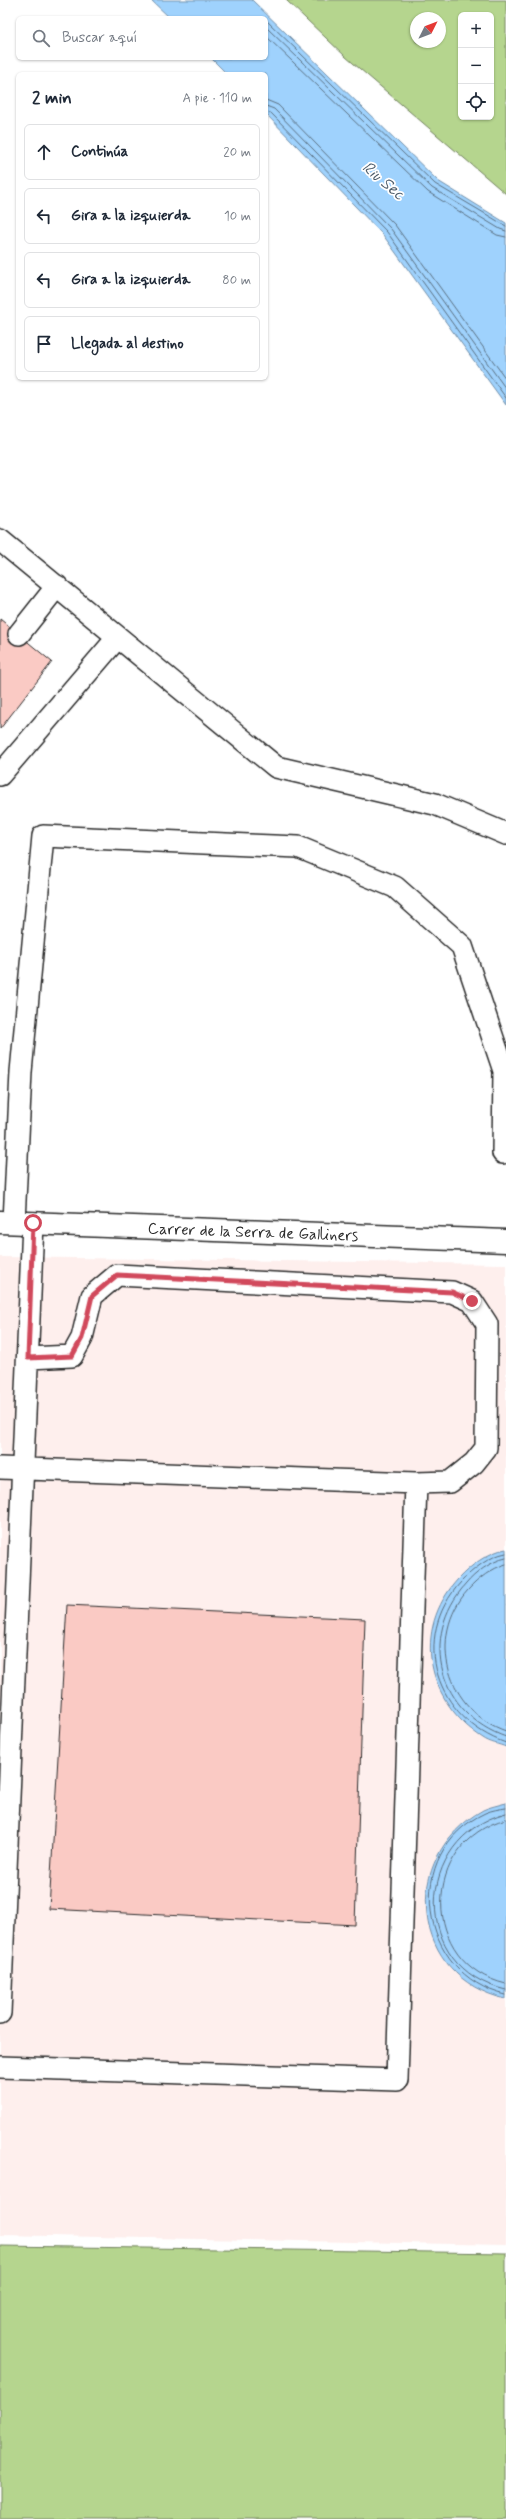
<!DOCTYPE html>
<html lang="es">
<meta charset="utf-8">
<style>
body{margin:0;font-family:Mynerve,sans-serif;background:#f2f2f3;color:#1f2937}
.controls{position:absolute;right:12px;top:12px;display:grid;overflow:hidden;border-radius:6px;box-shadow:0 1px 3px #0004}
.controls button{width:36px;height:36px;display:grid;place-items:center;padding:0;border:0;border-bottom:1px solid #e0e1e3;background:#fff;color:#1f2937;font:20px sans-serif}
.compass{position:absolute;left:410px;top:12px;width:36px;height:36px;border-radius:50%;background:#fff;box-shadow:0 1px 3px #0004;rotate:48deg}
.stop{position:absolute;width:12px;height:12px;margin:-9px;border:3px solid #d1495b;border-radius:50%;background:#fff}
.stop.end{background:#d1495b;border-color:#fff;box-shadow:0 1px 4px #0008}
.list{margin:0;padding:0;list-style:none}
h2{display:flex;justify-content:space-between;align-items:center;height:52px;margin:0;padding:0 16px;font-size:17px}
h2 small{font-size:13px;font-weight:400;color:#747a83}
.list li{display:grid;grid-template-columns:26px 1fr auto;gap:12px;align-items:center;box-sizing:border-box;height:56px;margin:0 8px 8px;padding:0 8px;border:1px solid #e0e1e3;border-radius:6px}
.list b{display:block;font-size:15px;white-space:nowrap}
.list em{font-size:13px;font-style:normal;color:#747a83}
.icon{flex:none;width:22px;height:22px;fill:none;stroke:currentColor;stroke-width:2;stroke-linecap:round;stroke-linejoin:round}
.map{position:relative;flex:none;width:506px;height:2519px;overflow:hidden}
.search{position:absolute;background:#fff;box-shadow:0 1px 3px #0004;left:16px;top:16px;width:252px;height:44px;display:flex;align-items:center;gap:10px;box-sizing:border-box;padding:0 14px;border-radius:6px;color:#747a83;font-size:15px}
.panel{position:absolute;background:#fff;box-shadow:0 1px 3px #0004;left:16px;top:72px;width:252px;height:308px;border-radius:6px}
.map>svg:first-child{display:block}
.built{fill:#feefed}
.green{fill:#b5d58e;stroke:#70805c;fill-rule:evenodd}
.water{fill:#9fd2fd;stroke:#718fa9}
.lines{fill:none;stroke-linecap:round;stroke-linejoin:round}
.shore{stroke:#596e7f;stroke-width:1}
.building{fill:#facac4;stroke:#2b2b2b}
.service-casing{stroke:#2b2b2b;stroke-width:24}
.minor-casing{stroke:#2b2b2b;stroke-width:25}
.service{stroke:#fff;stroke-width:21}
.minor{stroke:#fff;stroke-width:22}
.route{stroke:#d1495b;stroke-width:5}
.labels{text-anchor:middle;stroke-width:3.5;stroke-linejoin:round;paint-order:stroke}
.street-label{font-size:16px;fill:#2b2b2b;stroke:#fff}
.water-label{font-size:17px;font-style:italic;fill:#4e5d6a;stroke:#fff}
</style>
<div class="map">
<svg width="506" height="2519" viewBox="0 0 506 2519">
<rect width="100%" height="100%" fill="#fff"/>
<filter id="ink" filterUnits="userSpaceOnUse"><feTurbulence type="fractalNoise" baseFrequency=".025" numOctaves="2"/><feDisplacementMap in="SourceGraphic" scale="8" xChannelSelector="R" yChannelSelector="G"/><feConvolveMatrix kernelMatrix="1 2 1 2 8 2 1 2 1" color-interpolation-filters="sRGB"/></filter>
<g filter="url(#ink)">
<path class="built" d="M0,1257L506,1264V2245L0,2235Z"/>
<path class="green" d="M286,0H506V194L346,57ZM461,15H491V117H461ZM416,18H440V42H416Z
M0,2246L506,2253V2519H0Z"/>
<path class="water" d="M151,0H252L438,181L506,223V405L383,235L266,114V74H227L211,58H266V18H170Z
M506,1549V1747C499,1744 490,1743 483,1738C427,1702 411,1631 458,1579C470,1566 488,1552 506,1549Z
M506,1803V1999C411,1978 398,1857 483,1810C489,1807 499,1805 506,1803Z"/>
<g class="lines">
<path class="shore" d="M266,20L435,184L506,226
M266,27L432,188L500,229L506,231
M266,36L428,192L497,235L506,237
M266,100L278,105L395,225L506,379
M266,106L274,109L391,229L506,389
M266,112L271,113L387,232L506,398
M506,1553C489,1556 472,1570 461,1582C409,1639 436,1719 506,1743
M506,1558C491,1561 475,1573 466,1584C418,1637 439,1714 506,1737
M506,1564C492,1568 478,1579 468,1590C426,1637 447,1711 506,1731
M506,1808C499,1809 492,1810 485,1813C401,1852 418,1975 506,1995
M506,1813C412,1838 411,1969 506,1990
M506,1819C420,1842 420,1964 506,1984"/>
</g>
<path class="building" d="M0,619L52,662L0,729Z
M67,1605L365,1619L355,1925L49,1909Z"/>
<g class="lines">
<defs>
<path id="service" d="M0,540L276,767L435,804L506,834
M19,634L57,586
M0,775L118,637
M14,1222L21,1072L43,836L298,847L395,887L462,946L504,1071L503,1153
M28,1358L72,1356L82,1338L92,1296L117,1275L452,1292L472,1301L487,1324L486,1448L474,1463L450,1482L416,1483
M0,1468L416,1483L397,2080L0,2067
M0,2013L33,1223"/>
<path id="minor" d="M0,1222L506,1241"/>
</defs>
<use href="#service" class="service-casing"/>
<use href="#minor" class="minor-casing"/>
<use href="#service" class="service"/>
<use href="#minor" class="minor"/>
</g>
</g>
<g class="lines" filter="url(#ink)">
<path class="route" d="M33,1223L28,1358L72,1356L82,1338L92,1296L117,1275L452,1292L472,1301"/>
</g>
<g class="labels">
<g class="street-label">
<text transform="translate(253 1231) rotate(2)" y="6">Carrer de la Serra de Galliners</text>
</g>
<g class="water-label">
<text transform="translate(384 180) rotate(40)" y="6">Riu Sec</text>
</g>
</g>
</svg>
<div class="controls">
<button>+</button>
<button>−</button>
<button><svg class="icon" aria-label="locate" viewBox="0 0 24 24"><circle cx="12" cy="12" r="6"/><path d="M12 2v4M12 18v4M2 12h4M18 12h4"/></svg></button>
</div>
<svg class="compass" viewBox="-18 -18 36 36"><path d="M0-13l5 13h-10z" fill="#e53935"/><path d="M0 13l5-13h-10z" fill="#747a83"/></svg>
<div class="stop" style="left:33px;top:1223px"></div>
<div class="stop end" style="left:472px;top:1301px"></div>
<div class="search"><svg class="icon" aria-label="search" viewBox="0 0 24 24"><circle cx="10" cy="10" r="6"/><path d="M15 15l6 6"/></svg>Buscar aquí</div>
<section class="panel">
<h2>2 min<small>A pie · 110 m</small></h2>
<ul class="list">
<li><svg class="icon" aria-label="ahead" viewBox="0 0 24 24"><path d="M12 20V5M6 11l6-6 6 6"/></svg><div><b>Continúa</b></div><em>20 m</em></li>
<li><svg class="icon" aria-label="left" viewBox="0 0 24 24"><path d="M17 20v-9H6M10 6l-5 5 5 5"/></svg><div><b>Gira a la izquierda</b></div><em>10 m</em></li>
<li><svg class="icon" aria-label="left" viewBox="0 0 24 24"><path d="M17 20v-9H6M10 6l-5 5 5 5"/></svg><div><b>Gira a la izquierda</b></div><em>80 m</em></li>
<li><svg class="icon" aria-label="arrive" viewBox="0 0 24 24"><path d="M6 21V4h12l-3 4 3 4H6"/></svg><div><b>Llegada al destino</b></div></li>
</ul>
</section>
</div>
